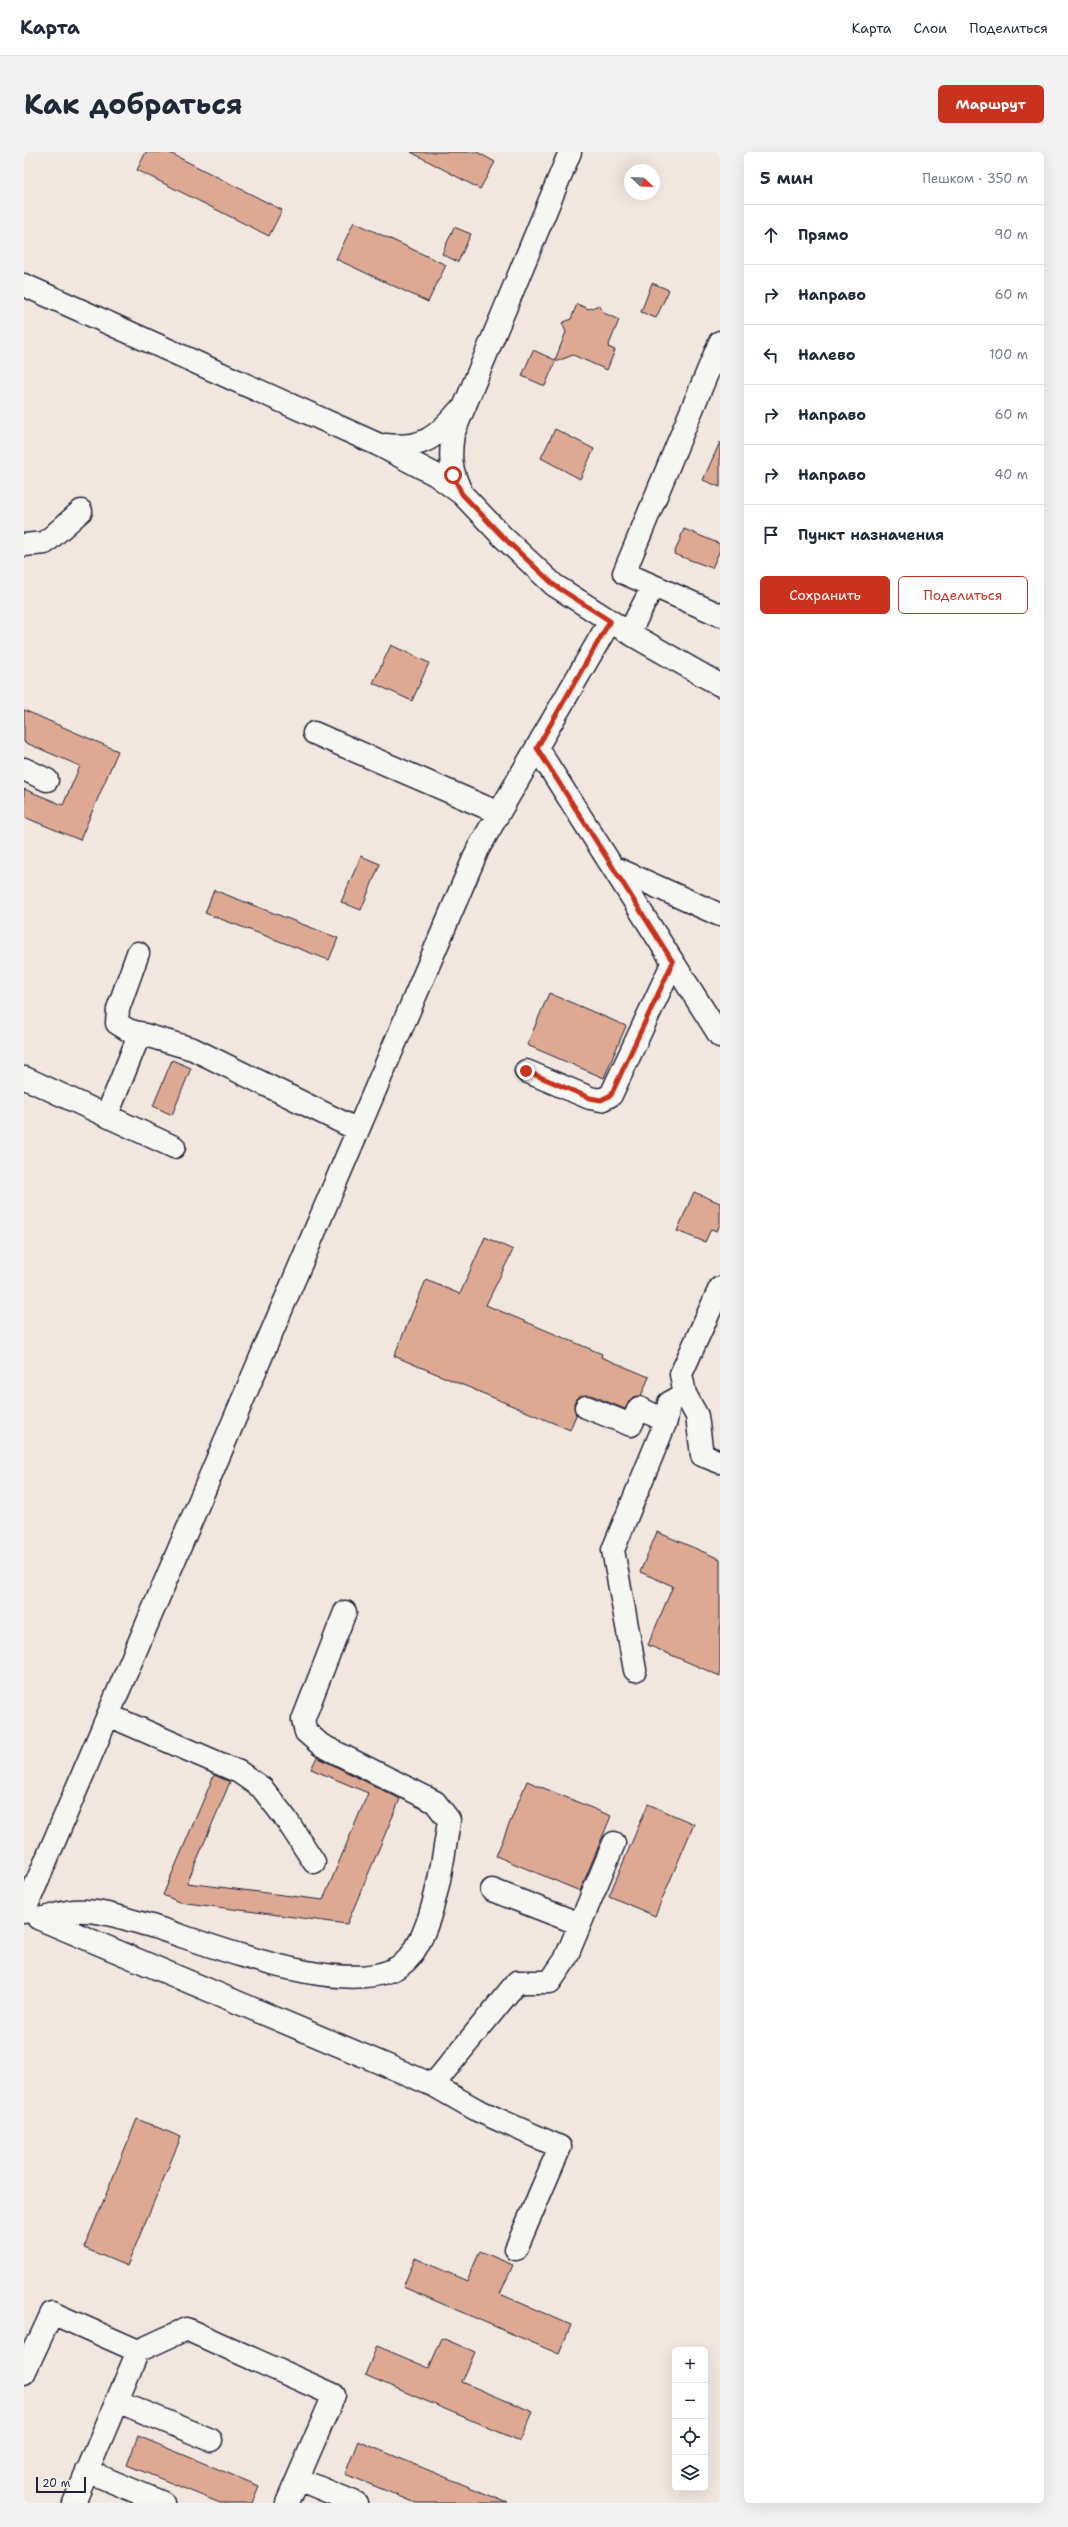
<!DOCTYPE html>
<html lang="ru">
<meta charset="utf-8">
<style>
body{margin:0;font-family:"Shantell Sans",sans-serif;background:#f2f2f3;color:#1f2937}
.controls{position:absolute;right:12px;bottom:12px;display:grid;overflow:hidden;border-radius:6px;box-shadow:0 4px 16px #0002}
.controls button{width:36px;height:36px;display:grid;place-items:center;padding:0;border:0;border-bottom:1px solid #e0e1e3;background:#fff;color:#1f2937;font:20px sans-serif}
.compass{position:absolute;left:600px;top:12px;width:36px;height:36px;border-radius:50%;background:#fff;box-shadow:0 4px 16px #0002;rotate:113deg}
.scale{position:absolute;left:12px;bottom:10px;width:50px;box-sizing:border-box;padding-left:4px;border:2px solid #22223b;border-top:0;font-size:11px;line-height:14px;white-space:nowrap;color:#22223b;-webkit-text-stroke:3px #f6f6f2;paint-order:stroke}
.stop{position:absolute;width:12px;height:12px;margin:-9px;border:3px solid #c8321e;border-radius:50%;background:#fff}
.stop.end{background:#c8321e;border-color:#fff;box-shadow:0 1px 4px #0008}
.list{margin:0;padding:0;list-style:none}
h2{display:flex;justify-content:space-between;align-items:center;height:52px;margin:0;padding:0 16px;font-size:17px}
h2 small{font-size:13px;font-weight:400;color:#747a83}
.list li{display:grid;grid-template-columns:26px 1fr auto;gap:12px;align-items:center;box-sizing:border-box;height:60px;padding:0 16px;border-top:1px solid #e0e1e3}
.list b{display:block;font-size:15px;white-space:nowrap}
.list em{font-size:13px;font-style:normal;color:#747a83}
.actions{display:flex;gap:8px;padding:12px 16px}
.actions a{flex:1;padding:9px 0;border:1px solid #c8321e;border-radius:6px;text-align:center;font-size:14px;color:#c8321e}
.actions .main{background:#c8321e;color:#fff}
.icon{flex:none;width:22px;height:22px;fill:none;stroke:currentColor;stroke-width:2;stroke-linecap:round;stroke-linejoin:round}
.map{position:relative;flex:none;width:696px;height:2351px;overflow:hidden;border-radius:6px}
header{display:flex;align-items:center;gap:24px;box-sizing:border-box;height:56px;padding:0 20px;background:#fff;border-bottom:1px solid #e0e1e3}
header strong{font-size:19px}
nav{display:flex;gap:22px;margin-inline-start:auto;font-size:14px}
.intro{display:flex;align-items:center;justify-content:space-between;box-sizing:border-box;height:96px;padding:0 24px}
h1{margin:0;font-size:28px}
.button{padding:10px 18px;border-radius:6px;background:#c8321e;color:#fff;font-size:14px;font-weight:700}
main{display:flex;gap:24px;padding:0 24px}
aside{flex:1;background:#fff;border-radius:6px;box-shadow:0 4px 16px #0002}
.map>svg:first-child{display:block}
.building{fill:#dea993;stroke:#22223b}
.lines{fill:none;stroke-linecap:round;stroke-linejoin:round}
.minor-casing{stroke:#22223b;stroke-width:25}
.minor{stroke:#f6f6f2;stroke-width:22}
.route{stroke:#c8321e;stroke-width:5}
</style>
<header>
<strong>Карта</strong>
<nav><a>Карта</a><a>Слои</a><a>Поделиться</a></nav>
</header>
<div class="intro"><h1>Как добраться</h1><a class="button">Маршрут</a></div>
<main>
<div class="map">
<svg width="696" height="2351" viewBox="0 0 696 2351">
<rect width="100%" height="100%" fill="#f1e7df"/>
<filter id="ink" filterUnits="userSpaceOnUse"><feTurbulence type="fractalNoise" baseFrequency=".025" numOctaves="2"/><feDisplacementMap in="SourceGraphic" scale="8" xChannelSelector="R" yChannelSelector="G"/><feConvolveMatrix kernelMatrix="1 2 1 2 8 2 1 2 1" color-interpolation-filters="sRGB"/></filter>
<g filter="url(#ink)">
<path class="building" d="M122,0H144L258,58L245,84L113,18Z
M387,0H453L471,10L456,37Z
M330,70L422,113L404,150L312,107Z
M430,75L447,82L434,110L418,102Z
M628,131L645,138L632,166L617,160Z
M553,152L565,157L575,153L580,161L595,168L584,195L591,198L583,218L549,203L531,210L521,234L498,224L509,198L531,208L542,180L538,171L547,167Z
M531,277L570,297L556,327L517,306Z
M696,290V335L679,328Z
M660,377L696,392V398L688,416L650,402Z
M367,493L405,511L388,549L349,531Z
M0,558L94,599L56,688L0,665V637L39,653L56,614L0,590Z
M337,704L356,712L337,758L317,750Z
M190,738L314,786L305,808L181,761Z
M525,841L602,874L580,926L503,893Z
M148,908L167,916L148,963L129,954Z
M670,1040L696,1051V1072L693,1079L687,1077L681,1090L653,1079Z
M461,1085L489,1098L462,1153L578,1202L577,1205L625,1225L617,1244L608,1246L601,1257L567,1243L555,1245L550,1251L552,1263L546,1278L370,1204L402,1128L436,1142Z
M633,1380L696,1407V1524L624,1493L649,1434L616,1420Z
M293,1605L376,1647L323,1772L155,1750L139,1743L190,1623L206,1630L163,1731L299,1748L344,1641L287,1617Z
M503,1629L587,1664L556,1739L472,1704Z
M624,1652L670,1672L631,1764L585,1744Z
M113,1967L157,1985L103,2114L60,2096Z
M456,2099L489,2113L476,2142L547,2173L535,2202L379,2135L391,2106L443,2129Z
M418,2186L451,2200L438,2230L509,2260L496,2289L341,2223L353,2194L405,2216Z
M114,2284L235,2334L228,2351H196L103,2313Z
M334,2289L484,2351H392L321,2322Z"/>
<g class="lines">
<defs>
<path id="minor" d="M0,133L353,292L412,323L438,342L478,384L530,433L605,481L696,533
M696,190L600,421L696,463
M361,293C397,297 411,287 434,260
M438,342C427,319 425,307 429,282L546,0
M0,393L21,391L57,359
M605,481L629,434
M290,581L475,661
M513,596L696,884
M0,617L23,628
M589,715L696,763
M114,801L94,857L93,871L104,878L169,897L334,978
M502,919L566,946L577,948L587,943L649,810
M1,926L150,995
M83,963L116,881
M661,1242L673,1264L678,1303L696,1310
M562,1255L607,1273L615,1256L642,1269
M611,1518L589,1398L642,1269L645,1251L661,1242L657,1222L696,1136
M84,1563L215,1620L238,1636L262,1667L290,1710
M468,1738L556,1772
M0,1760L454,697L586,469
M14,1766L409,1933L493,1830H526L541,1808L590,1691
M17,1767C28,1764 39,1760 50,1759C74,1757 101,1767 124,1773C181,1790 334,1854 382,1809C409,1783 420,1704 425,1668L411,1650L297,1593L282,1580L279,1568L321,1460
M409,1933L453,1958L536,1995L492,2097
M0,2221L28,2161L114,2199L162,2177L310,2243L263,2351
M93,2249L187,2288
M63,2319L139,2351
M274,2327L332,2351
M50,2351L114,2199"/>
</defs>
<use href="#minor" class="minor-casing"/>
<use href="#minor" class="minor"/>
</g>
</g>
<g class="lines" filter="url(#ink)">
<path class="route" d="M429,323L438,342L478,384L530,433L586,469L513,596L649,810L587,943L577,948L566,946L502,919"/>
</g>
</svg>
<div class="controls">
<button>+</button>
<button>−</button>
<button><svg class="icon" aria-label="locate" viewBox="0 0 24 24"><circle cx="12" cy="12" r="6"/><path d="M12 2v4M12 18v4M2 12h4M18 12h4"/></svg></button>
<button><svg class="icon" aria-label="layers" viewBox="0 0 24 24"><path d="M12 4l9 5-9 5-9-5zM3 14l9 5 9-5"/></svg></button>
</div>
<svg class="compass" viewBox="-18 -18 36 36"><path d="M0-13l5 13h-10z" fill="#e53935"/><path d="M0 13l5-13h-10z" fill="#747a83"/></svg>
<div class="scale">20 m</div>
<div class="stop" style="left:429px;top:323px"></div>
<div class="stop end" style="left:502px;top:919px"></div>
</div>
<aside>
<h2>5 мин<small>Пешком · 350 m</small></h2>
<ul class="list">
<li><svg class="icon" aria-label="ahead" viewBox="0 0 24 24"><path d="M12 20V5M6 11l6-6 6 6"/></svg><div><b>Прямо</b></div><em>90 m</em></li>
<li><svg class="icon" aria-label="right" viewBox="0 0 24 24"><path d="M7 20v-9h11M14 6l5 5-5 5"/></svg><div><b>Направо</b></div><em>60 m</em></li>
<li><svg class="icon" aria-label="left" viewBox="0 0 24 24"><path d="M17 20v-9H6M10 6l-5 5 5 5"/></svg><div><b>Налево</b></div><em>100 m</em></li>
<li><svg class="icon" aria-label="right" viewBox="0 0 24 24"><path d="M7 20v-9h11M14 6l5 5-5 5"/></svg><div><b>Направо</b></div><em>60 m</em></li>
<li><svg class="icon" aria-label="right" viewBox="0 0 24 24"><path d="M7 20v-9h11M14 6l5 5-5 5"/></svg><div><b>Направо</b></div><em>40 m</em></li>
<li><svg class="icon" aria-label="arrive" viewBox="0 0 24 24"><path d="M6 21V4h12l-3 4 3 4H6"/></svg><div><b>Пункт назначения</b></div></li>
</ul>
<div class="actions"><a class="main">Сохранить</a><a>Поделиться</a></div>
</aside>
</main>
